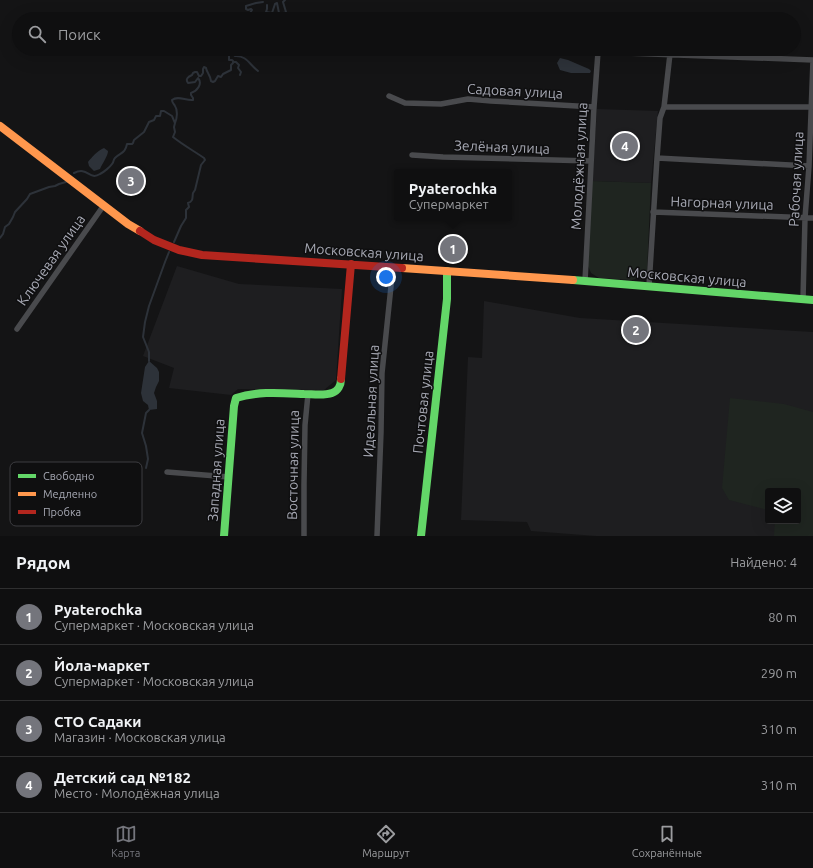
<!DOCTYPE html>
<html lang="ru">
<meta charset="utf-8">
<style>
body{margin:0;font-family:Ubuntu,sans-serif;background:#181819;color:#f1f3f6}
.controls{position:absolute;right:12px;bottom:12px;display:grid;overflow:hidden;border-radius:4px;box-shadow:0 4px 16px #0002}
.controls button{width:36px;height:36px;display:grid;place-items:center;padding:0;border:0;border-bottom:1px solid #2f2f30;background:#0f0f10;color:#f1f3f6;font:20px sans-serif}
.you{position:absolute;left:386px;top:277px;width:14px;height:14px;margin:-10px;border:3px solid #fff;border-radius:50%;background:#1a73e8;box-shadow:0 0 0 6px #1a73e833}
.badge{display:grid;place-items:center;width:26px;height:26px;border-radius:50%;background:#74757c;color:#fff;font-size:13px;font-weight:700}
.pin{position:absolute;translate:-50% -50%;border:2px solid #fff;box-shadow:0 1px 4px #0006}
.popup{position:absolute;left:394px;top:169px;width:118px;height:52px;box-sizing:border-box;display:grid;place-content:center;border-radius:4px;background:#0f0f10;filter:drop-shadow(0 1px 3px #0005);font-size:13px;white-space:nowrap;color:#9b9c9f}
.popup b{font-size:15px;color:#f1f3f6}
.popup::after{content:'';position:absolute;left:50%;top:100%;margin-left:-8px;border:8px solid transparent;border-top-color:#0f0f10}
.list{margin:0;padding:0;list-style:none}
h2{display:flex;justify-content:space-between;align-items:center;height:52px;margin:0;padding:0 16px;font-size:17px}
h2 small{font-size:13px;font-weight:400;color:#9b9c9f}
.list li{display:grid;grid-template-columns:26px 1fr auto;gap:12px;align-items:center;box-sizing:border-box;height:56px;padding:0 16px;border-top:1px solid #2f2f30}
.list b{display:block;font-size:15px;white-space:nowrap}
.list p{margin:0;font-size:13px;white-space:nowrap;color:#9b9c9f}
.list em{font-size:13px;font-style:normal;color:#9b9c9f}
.icon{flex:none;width:22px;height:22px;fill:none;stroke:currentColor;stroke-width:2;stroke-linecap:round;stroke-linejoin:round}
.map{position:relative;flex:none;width:813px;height:536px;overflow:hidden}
.search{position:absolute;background:#0f0f10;box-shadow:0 4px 16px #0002;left:12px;right:12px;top:12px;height:44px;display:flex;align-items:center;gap:10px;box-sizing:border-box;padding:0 14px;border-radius:22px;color:#9b9c9f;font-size:15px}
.sheet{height:276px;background:#0f0f10}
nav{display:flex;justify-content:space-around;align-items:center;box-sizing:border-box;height:56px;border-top:1px solid #2f2f30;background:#0f0f10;font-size:11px;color:#9b9c9f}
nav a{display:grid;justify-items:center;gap:2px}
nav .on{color:#74757c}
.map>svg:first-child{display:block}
.built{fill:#1e1e20;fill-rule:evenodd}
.green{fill:#1f2520}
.water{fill:#2d3239}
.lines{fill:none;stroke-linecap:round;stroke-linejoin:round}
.stream{stroke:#2d3239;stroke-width:2}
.street{stroke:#494a4d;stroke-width:5.5}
.fast{stroke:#63d668;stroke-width:8}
.slow{stroke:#ff974d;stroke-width:8}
.jam{stroke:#b3261e;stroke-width:8}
.labels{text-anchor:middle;stroke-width:3;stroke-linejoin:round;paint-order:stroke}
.street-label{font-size:14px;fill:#a7a9b4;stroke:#0f0f10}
.key{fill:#0f0f10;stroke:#3d3d41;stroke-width:1}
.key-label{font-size:11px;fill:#a7a9b4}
</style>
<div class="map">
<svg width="813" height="536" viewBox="0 0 813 536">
<rect width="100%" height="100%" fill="#141415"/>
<path class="built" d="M597,109L658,111L651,183L592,181Z
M177,266L239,284L342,289L336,380L324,390L238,389L231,395L169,388L174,368L143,356Z
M484,301L580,318L813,332V536H596L531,531L527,522L461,520L468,357L482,358ZM768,491H798V521H768Z"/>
<path class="green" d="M592,181L651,183L647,271L642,277L632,280L599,278L591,273L588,266Z
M730,398L784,404L813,412V536H774L775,521H798V491H768V510L729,500L722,488Z"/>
<path class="water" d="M512,49H531L533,50V52C526,57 519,53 512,49Z
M560,58L568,60L589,69L591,71L590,73H571L560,70L557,63Z
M104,148L108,151C108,156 102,164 100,169L94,171L89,166L88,162C92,157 97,151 104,148Z
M149,361L157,368L159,372V381L156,387L154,393L157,401V409L149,410L148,405L143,401L141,393L145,367Z"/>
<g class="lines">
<path class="stream" d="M267,5V9L266,12L272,13L275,4L277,3L279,13L281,14L286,12L283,2L285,0
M249,19V18L246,17V15L247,13H250L252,10L251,9L248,10L246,9V6L256,3L263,2
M231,53H232L235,56C246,55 250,65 258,71
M233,62H236L239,65L238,68L241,72L240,75
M74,173C88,166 89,181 100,174C104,172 110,167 112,164C114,162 113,160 115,158C121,152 125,154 127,144H132L133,143L134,140L144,132L149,122L154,120L156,116H160L161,111H164L172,116L175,123C177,119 178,110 175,106C174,104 172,103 172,100C178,95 186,101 193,100V98L191,95V93C197,91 203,84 198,78L195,82L188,83C185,79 188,77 192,75L193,73L195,72H197L199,76H201L203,73V69L204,67L206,68C207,73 210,74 211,81L213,82L215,81L218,76L221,77L223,74L231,70V65L233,63V61L232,60H229V55L233,49
M0,238L3,234L5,227L9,224L13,217L15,212L27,199L30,194L49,187L55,186L59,184L66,182
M174,242L181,226L186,218V210L189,207L188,203C194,201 192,197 193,193L195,190L201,165L205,160L204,158C194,151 183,145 173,137L175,132L174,127L175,123
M149,361V352L143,337L145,322L149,306L165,262L169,252
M146,468L148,459L146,446L142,433L146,413L149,410"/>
<path class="street" d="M559,49L598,52L813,60
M389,96L405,103L441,104L468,99L491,101L594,107
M664,107H811
M412,155L443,157L591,161
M657,158L809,166
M653,212L813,218
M585,281L594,107L598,52
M649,286L657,158L660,118L664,107L670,54
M803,300L805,218L809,166L813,60
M17,329L104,205
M167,472L229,477
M304,536V484L305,425L308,394
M377,536L381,432L382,373L393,267"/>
<path class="fast" d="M573,280L813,300
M224,536L234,406L236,398C258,391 281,393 304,394C312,394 324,396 332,393C338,391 341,385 341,379
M421,536L447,299V271"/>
<path class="slow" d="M0,126L128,224L140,231
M402,268L573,280"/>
<path class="jam" d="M140,231L154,240L179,250L202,255L402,268
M341,379L351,264"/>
</g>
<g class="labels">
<g class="street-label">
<text transform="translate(515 91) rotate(3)" y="5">Садовая улица</text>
<text transform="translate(502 147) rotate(2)" y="5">Зелёная улица</text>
<text transform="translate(579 166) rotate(-87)" y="5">Молодёжная улица</text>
<text transform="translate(796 179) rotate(-87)" y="5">Рабочая улица</text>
<text transform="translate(722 203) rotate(2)" y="5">Нагорная улица</text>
<text transform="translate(364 252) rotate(4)" y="5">Московская улица</text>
<text transform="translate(51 260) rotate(-55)" y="5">Ключевая улица</text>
<text transform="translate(687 277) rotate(5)" y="5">Московская улица</text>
<text transform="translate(371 401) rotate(-87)" y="5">Идеальная улица</text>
<text transform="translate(423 402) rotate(-84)" y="5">Почтовая улица</text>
<text transform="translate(293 465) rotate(-89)" y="5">Восточная улица</text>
<text transform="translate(216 470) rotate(-86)" y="5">Западная улица</text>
</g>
</g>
<rect x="10" y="462" width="132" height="64" rx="6" class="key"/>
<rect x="18" y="474" width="18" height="4" fill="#63d668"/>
<rect x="18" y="492" width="18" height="4" fill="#ff974d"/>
<rect x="18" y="510" width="18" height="4" fill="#b3261e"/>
<g class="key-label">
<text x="43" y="480">Свободно</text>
<text x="43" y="498">Медленно</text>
<text x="43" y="516">Пробка</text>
</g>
</svg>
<div class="controls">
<button><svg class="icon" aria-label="layers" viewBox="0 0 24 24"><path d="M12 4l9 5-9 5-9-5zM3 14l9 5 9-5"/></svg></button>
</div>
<div class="you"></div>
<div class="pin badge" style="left:453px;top:249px">1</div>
<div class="popup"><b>Pyaterochka</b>Супермаркет</div>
<div class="pin badge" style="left:636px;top:330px">2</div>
<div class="pin badge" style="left:131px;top:181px">3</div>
<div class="pin badge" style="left:625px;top:146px">4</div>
<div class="search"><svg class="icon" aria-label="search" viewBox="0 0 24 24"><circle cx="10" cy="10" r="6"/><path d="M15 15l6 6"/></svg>Поиск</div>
</div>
<section class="sheet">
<h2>Рядом<small>Найдено: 4</small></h2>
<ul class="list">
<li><span class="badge">1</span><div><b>Pyaterochka</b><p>Супермаркет · Московская улица</p></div><em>80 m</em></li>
<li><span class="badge">2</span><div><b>Йола-маркет</b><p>Супермаркет · Московская улица</p></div><em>290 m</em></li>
<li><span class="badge">3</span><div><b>СТО Садаки</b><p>Магазин · Московская улица</p></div><em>310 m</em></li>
<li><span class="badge">4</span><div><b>Детский сад №182</b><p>Место · Молодёжная улица</p></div><em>310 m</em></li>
</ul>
</section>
<nav>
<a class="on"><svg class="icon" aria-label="map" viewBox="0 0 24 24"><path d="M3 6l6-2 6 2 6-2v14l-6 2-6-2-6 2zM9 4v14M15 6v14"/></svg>Карта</a>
<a><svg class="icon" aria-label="directions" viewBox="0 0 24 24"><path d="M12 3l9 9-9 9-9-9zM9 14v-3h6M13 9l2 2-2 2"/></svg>Маршрут</a>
<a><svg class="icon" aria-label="saved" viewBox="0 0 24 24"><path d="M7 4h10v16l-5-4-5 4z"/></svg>Сохранённые</a>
</nav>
